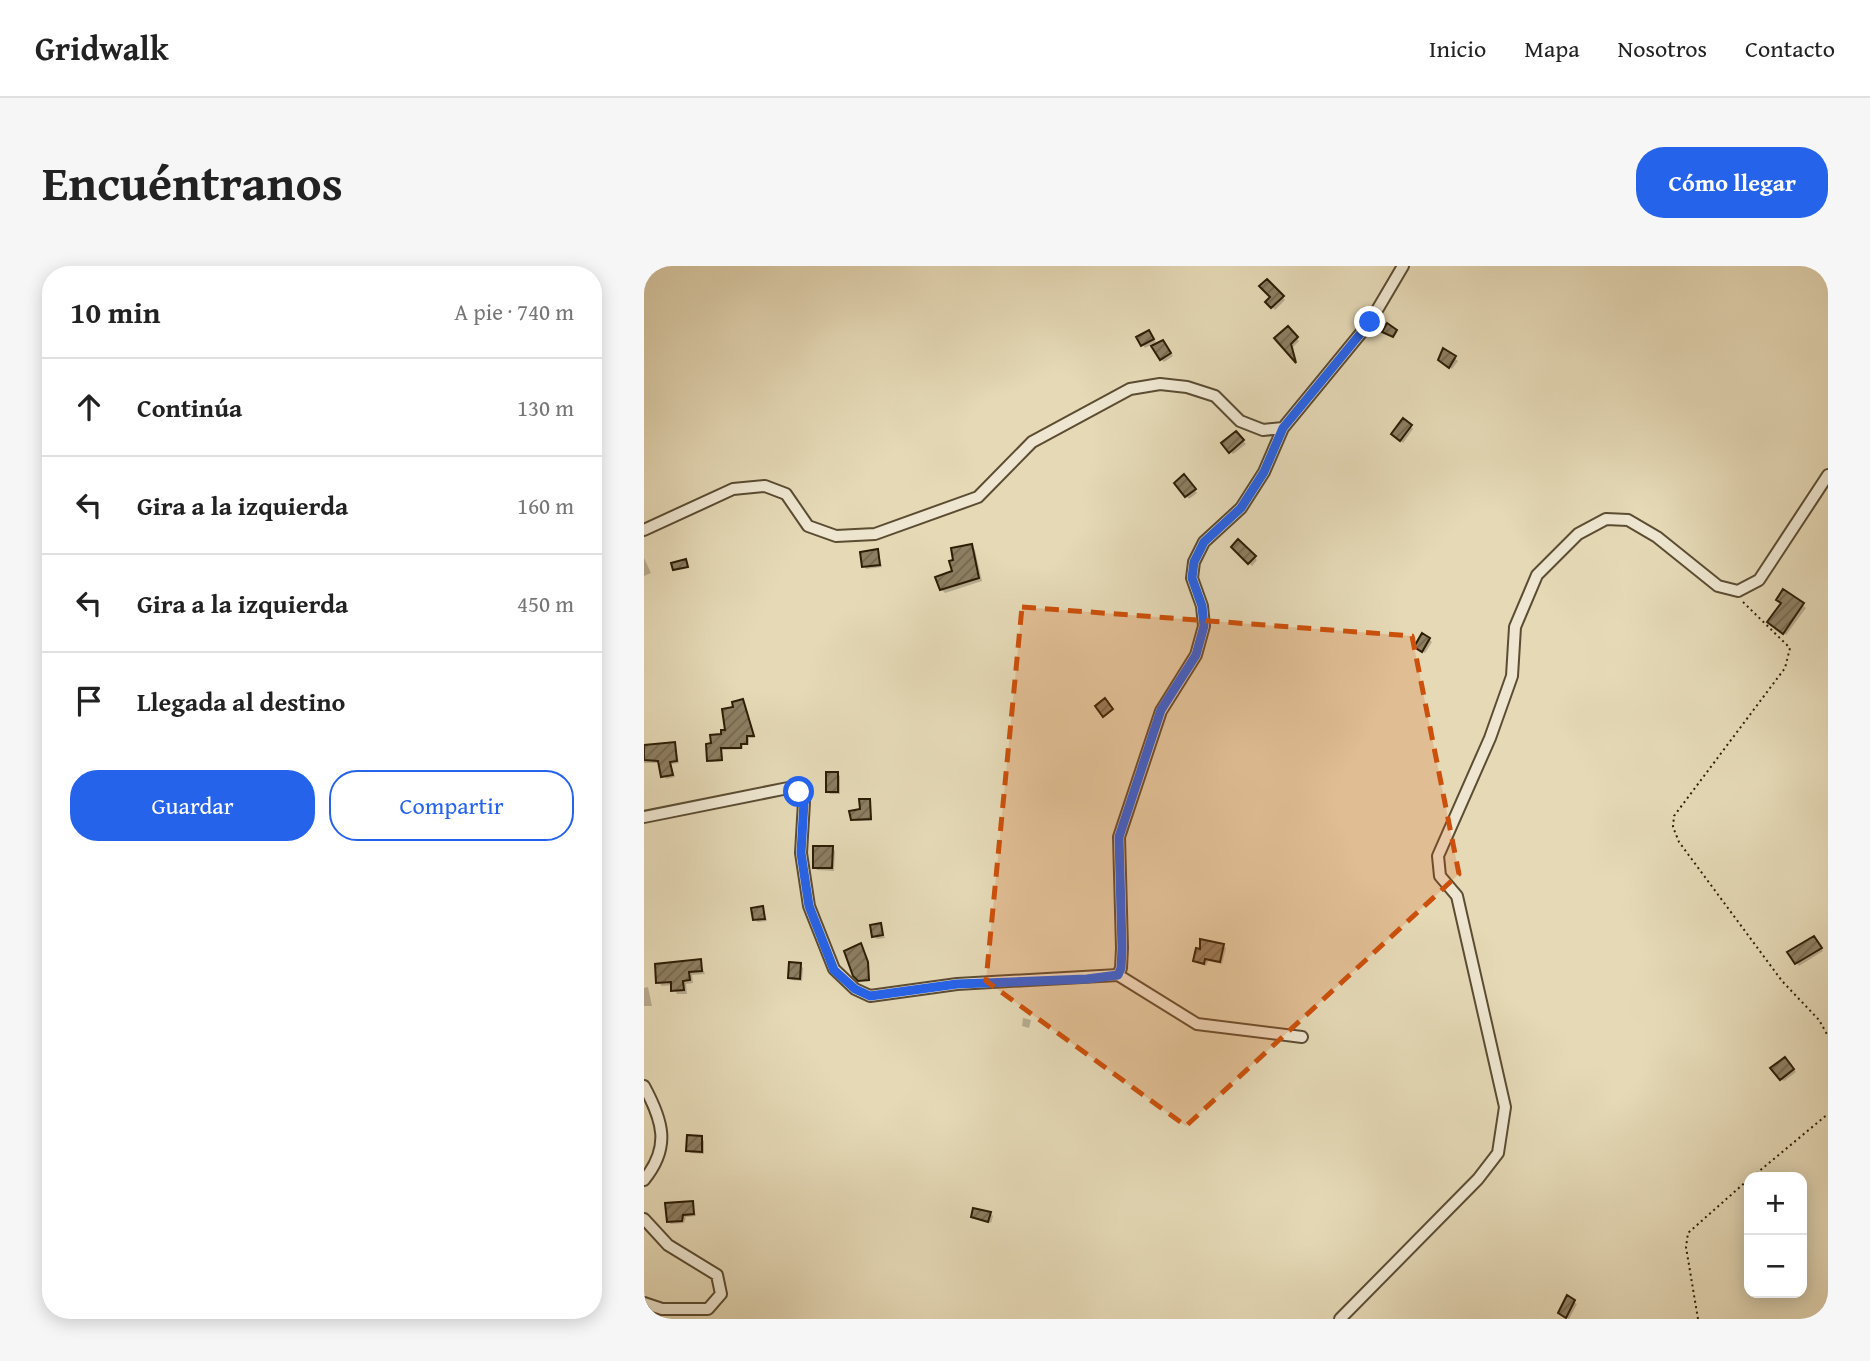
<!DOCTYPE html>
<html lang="es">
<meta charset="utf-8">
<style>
body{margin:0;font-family:"Gentium Book Plus",serif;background:#f6f6f6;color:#222}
.controls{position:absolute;right:21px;bottom:21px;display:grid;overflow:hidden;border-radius:14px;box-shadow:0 4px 18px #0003}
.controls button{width:63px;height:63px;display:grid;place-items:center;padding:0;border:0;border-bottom:2px solid #e0e0e0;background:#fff;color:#222;font:35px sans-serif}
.stop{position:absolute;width:21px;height:21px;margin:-16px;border:5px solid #2563eb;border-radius:50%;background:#fff}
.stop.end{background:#2563eb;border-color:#fff;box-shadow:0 2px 7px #0008}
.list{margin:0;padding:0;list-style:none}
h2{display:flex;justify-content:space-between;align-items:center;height:91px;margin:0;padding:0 28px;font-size:30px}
h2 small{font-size:23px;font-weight:400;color:#767676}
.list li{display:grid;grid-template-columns:46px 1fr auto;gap:21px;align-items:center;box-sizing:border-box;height:98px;padding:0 28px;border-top:2px solid #e0e0e0}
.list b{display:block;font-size:26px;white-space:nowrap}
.list em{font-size:23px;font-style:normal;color:#767676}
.actions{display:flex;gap:14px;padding:21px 28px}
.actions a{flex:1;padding:16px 0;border:2px solid #2563eb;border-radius:28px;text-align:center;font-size:24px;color:#2563eb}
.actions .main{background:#2563eb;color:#fff}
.icon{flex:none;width:38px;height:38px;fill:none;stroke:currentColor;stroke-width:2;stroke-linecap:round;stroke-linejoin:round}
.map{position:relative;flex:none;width:1184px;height:1053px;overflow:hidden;border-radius:28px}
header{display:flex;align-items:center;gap:42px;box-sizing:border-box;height:98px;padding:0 35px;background:#fff;border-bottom:2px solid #e0e0e0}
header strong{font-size:33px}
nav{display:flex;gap:38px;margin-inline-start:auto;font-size:24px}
.intro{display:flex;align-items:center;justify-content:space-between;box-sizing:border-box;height:168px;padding:0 42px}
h1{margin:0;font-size:49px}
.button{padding:18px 32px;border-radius:28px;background:#2563eb;color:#fff;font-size:24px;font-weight:700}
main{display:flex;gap:42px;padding:0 42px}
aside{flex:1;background:#fff;border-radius:28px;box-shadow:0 4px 18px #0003}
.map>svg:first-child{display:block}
.shadow{fill:#0003}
.building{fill:url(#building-hatch);stroke:#2d1d06;stroke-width:2}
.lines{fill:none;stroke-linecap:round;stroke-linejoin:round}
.minor-casing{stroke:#5b4c32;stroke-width:14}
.path{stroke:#2d1d06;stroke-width:2;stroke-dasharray:2 3.5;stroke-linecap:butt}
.minor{stroke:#eee6d0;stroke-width:10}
.route{stroke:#2563eb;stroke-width:9}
.marked{fill:#cc500b;fill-opacity:0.2;stroke:#cc500b;stroke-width:5;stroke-dasharray:14 9;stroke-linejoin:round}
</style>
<header>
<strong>Gridwalk</strong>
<nav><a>Inicio</a><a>Mapa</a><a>Nosotros</a><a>Contacto</a></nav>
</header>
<div class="intro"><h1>Encuéntranos</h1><a class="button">Cómo llegar</a></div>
<main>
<aside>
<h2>10 min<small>A pie · 740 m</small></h2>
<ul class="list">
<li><svg class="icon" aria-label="ahead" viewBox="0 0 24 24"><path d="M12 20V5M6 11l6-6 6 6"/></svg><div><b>Continúa</b></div><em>130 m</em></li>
<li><svg class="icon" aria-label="left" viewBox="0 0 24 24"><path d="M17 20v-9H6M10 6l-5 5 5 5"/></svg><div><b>Gira a la izquierda</b></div><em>160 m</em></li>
<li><svg class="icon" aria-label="left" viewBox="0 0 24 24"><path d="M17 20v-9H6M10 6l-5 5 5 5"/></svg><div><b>Gira a la izquierda</b></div><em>450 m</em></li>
<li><svg class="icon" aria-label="arrive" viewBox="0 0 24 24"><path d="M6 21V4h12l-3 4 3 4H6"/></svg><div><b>Llegada al destino</b></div></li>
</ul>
<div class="actions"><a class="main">Guardar</a><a>Compartir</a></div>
</aside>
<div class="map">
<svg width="1184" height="1053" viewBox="0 0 1184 1053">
<defs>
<pattern id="building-hatch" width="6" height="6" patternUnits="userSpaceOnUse" patternTransform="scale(1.75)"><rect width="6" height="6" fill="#8d7f62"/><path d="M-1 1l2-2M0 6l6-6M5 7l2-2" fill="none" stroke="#74674f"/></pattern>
</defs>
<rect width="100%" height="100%" fill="#e5d9b6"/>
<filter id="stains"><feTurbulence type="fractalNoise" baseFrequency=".00286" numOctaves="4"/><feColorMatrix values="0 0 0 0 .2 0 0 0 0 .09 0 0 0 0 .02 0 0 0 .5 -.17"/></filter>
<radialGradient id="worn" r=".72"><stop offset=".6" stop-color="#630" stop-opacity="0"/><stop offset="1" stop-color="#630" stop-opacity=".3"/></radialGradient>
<path class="shadow" d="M623,15L641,34L631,44L623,36L628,31Z
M647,65L655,75L649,81L653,95L633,72Z
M505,66L512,76L501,82L499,79Z
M521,79L529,90L520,96L517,93Z
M799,84L814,95L808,103L796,94Z
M767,161L769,163L759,177L749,168Z
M592,167L602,178L589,188L580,178Z
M540,211L553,227L545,233L532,217Z
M594,275L613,294L608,300L589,281Z
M327,280L331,284L338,315L301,327L297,323Z
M234,285L238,301L222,303L220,300Z
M0,292L7,307L0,310Z
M1140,325L1162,342L1142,369L1128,359L1138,338Z
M785,373L788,376L781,387L775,383Z
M99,435L111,472H105V479H99V483L78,484L79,495L67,496L65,494L83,465L91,443Z
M31,477L35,497L27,498L31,511L22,513L16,497H0V478Z
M193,508L196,510V528H186L183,525Z
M225,535L228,555H211L209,553Z
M188,582L191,585L190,605L173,604L171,601Z
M119,642L123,655L114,656L111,654Z
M236,659L241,672L233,673L230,670Z
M1173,675L1179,685L1155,700L1146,687Z
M579,680L582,682L578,698L564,695L562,700L551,695Z
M56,695L61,708L48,709L49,717L42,718L43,728H33L29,719L18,720L14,716Z
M156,699L159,702L158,715L148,714L145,711Z
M4,721L8,740H0V722Z
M379,752L387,754L385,762L378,760Z
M1144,796L1152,806L1140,815L1137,813Z
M57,872L60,875V888L47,887L44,885Z
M48,936L52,950L42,951L40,957L27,958L24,955Z
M346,947L349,950L347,957L329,951Z
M923,1032L933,1038L925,1053L919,1050Z"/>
<path class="building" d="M623,13L640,30L627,42L621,36L626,31L615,20Z
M743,57L753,64L749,71L738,66Z
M644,60L654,71L647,78L652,97L630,72Z
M505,64L510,73L497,80L492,71Z
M519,74L527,87L516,94L507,80Z
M799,82L812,90L805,102L794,94Z
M759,152L768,159L756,175L747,168Z
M592,165L600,174L585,187L577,177Z
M540,208L552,223L541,231L530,217Z
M594,273L612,290L604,298L587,281Z
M328,278L335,312L296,324L291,311L308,305L305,295L309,294L307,282Z
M234,283L236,299L218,301L216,286Z
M42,293L44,301L29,304L27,297Z
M1139,323L1160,337L1139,368L1123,356L1137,337L1132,334Z
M778,367L786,372L778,386L770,381Z
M461,432L469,443L459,451L451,440Z
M99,433L110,470H103V478H97V482H77L78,494L63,495L62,478L67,477L66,469L77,468V464H81L78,443L89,441L88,436Z
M31,476L33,495L26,496L29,509L17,511L14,495L0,494V479Z
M182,506H194V526H182Z
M215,533H226L227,553L207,554L205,545L216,543Z
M169,580H189L188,602H169Z
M119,640L121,653L109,654L107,642Z
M237,657L239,669L228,671L226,659Z
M1170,670L1178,682L1151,698L1143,686Z
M556,673L580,678L576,696L561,693L560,698L549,695L552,682L556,683Z
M217,677L224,696L225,714L214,715L209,710L200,685Z
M57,693L58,705L45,706L46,714L39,715L40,724L27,725V716L12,717L11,698Z
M145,696L157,697L156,713L144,712Z
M1141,791L1150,803L1136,814L1126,802Z
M43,869L58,870V886L42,885Z
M49,935L50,948L39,949L38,955L23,956L21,937Z
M329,942L347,946L344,956L327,951Z
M923,1029L931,1034L922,1052L914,1047Z"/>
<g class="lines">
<defs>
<path id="minor" d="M0,264L89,223L121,220L142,228L164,260L192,270L231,268L334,231L388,176L486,123L516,118L543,121L571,130L596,155L619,164L639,162
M0,551L144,522L155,526L160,536L157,587L165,640L190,703L211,723L226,730L313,718L474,709L477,702L478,682L475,571L517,445L552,389L560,360L558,340L548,312L550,296L560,276L597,242L620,206L639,162L726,56L759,0
M474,709L553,758L658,771
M0,820C19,855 27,881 0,914
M0,953L24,979L73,1009L77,1028L64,1043H18L0,1037
M696,1053L834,913L854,887L861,841L813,630L796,610L794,590L846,472L868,410L871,361L893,309L934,268L962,253L984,254L1013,271L1074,320L1094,325L1115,314L1184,209"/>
</defs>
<use href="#minor" class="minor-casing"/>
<path class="path" d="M1099,336L1146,382L1141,402L1030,550L1029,561L1035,576L1138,715L1175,754L1184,770
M1108,911L1184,848
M1054,1053L1042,981L1044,967L1105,913"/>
<use href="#minor" class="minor"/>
</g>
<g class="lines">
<path class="route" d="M155,526L160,536L157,587L165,640L190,704L211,723L226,730L313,718L443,713L474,709L477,702L478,682L475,571L517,444L552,389L560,360L558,340L548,312L550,296L560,276L597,242L620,206L639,162L726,56"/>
</g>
<path class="marked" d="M378,341L768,370L815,608L542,860L342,715Z"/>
<rect width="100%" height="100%" filter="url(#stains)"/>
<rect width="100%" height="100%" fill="url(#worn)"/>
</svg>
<div class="controls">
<button>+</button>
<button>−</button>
</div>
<div class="stop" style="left:155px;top:526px"></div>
<div class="stop end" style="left:726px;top:56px"></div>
</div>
</main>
